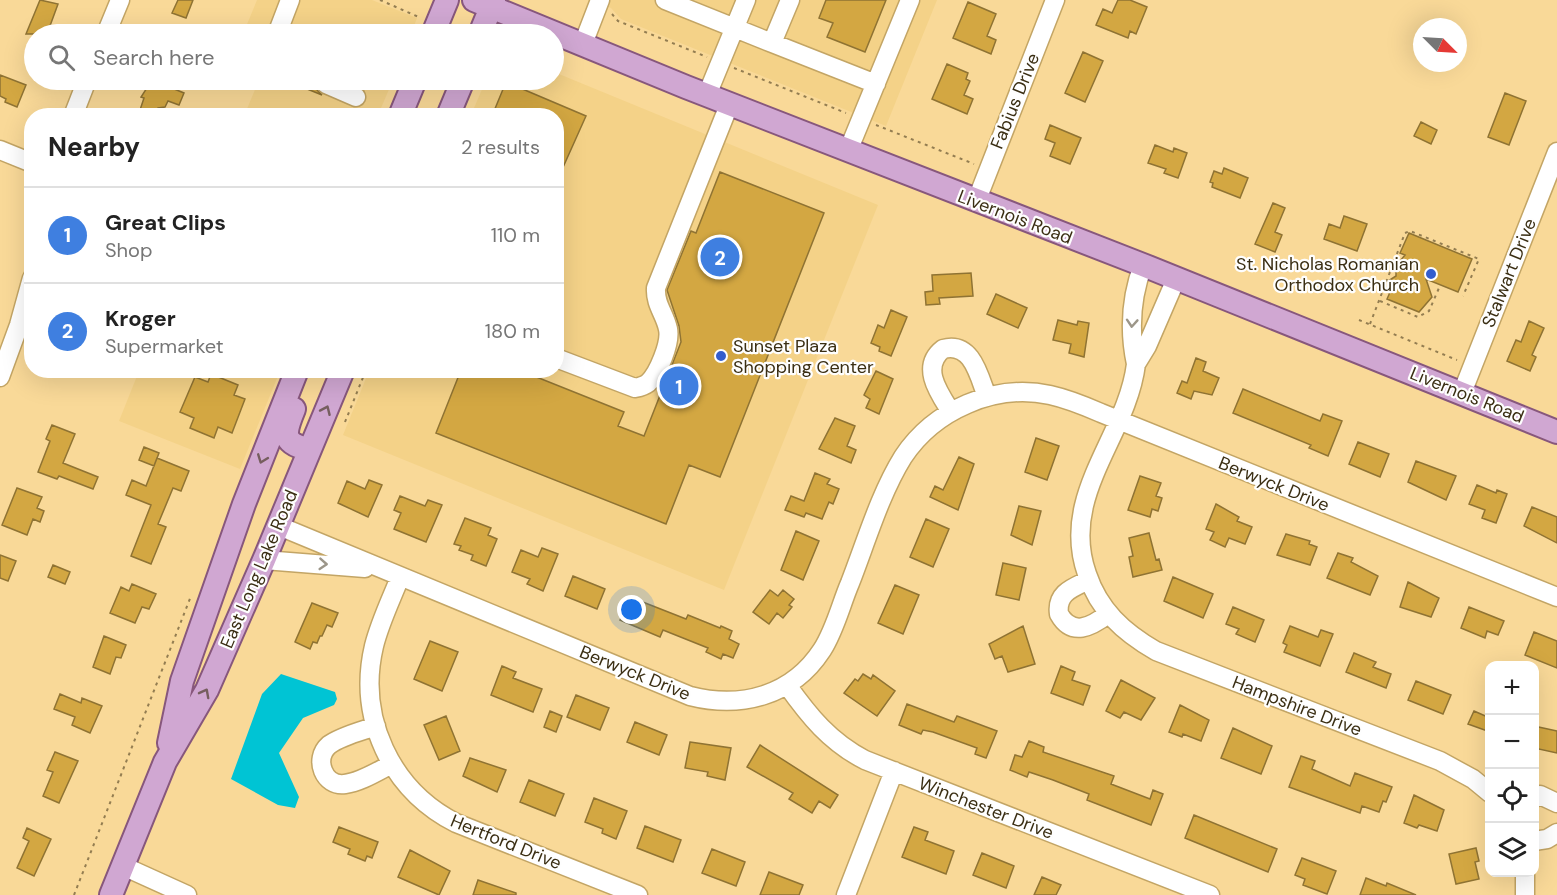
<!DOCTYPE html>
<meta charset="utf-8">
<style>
body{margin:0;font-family:"DM Sans",sans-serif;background:#f6f6f6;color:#222}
.controls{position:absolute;right:18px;bottom:18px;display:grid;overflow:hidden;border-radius:12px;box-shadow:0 6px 24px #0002}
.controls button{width:54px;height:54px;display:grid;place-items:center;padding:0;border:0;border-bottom:2px solid #e0e0e0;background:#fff;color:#222;font:30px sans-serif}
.compass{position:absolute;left:1413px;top:18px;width:54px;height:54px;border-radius:50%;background:#fff;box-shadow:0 6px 24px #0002;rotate:114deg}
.you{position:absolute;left:632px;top:610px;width:21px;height:21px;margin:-15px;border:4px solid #fff;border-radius:50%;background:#1a73e8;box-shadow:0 0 0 9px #1a73e833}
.badge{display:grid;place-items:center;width:39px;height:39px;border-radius:50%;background:#ea580c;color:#fff;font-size:20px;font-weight:700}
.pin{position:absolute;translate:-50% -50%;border:3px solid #fff;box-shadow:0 2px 6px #0006}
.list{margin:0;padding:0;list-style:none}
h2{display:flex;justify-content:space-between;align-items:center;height:78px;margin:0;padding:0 24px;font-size:26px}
h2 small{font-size:20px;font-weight:400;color:#767676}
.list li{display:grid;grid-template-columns:39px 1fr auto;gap:18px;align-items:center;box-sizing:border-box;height:96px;padding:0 24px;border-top:2px solid #e0e0e0}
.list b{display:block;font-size:22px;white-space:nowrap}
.list p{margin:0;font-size:20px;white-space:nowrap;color:#767676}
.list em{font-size:20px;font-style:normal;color:#767676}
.icon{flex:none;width:33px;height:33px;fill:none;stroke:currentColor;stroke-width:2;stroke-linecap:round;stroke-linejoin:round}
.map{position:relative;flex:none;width:1557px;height:895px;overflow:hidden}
.search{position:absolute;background:#fff;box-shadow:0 6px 24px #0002;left:24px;top:24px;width:540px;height:66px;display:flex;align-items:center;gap:15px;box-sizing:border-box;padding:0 21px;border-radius:33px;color:#767676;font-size:22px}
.panel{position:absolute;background:#fff;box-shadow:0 6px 24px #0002;left:24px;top:108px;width:540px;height:270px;border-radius:24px}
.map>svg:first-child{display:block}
.built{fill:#f4d288}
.water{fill:#00c4d4}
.building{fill:#d3a742;stroke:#8f7333;stroke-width:1.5}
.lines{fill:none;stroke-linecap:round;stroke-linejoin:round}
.minor-casing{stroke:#c3a565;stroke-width:21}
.major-casing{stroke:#87577c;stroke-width:26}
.path{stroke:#937d51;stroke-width:2;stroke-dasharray:3 4.5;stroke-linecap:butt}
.minor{stroke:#fff;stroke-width:18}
.major{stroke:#d0a7d2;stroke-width:22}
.oneway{stroke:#9c9689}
.oneway2{stroke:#765e5f}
.poi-dot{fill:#335dcd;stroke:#fefefe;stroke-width:2}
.labels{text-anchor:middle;stroke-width:4.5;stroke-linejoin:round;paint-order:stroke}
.street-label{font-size:18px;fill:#3a2e13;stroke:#fefefe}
.poi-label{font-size:18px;fill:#3a2e13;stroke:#fefefe;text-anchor:end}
</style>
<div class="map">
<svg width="1557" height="895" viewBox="0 0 1557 895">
<rect width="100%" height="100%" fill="#f9d998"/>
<path class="built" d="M257,0H372L417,18L411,34H243Z
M591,0H937L886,126L621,19L611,8Z
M554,72L878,205L724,590L343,435L369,371L556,370V116L471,115L486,80H554Z
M259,80H393L378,115L244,116Z
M139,371H280L240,469L119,421Z"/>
<path class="water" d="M281,674L335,692L337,699L334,705L303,718L279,753L299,797L295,808L278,805L231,779L262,694Z"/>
<path class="building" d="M40,0L58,4L47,34H26Z
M178,0H193L186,18L172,13Z
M826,0H886L865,52L827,37L833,23L819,18Z
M1118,0H1130L1147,7L1136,34L1130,31L1128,38L1096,25L1103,9L1112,13Z
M968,2L996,14L987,36L996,40L991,54L953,38Z
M1083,52L1103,61L1085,102L1065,93Z
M947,64L968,73L966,79L970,81L964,95L973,99L967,114L932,99Z
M0,75L26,85L17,107L5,102L6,99L0,96Z
M152,80H163L162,84L184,93L179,105L168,101L165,107L158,108L155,116H138L144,98L141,97Z
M285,80H316L317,90L322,95Z
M506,82L586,116L556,183V116H492Z
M1505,93L1526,101L1509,145L1488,137Z
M1421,122L1437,130L1431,144L1414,136Z
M1050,125L1081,138L1070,164L1050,156L1055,143L1045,139Z
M1155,145L1173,152L1174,148L1187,153L1178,178L1164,173L1166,169L1148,163Z
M1224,168L1248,178L1240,198L1212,187L1213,183L1210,182L1214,171L1222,174Z
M720,172L824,213L720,477L689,465L666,524L436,433L461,370H519L624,412L618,426L644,436L681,342L679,326L667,290L691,231L696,233Z
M1273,203L1285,208L1275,232L1282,235L1275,252L1255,244Z
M1344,216L1367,224L1357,251L1324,239L1329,224L1340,228Z
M1409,233L1472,259L1458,292L1426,279L1432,297L1419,312L1387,299L1391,290L1388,281L1396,276V266L1405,255L1400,253Z
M971,273L973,296L939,298L940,304L926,305L925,292L933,291L932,275Z
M996,294L1027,308L1018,328L987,314Z
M891,310L907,317L891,356L879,351L880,347L871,343L878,325L884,328Z
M1058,320L1077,325L1078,321L1089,323L1084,357L1069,353L1071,344L1053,340Z
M1529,321L1544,328L1532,355L1536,357L1530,371L1507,361L1516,340L1521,342Z
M1196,358L1206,362L1203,371L1219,378L1212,395L1194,391L1191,399L1177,393L1182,381L1187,383Z
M876,371L893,379L879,414L866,408L870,399L864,395Z
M211,374L238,385L234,395L245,399L232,433L218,427L214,438L190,428L194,418L180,412L195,377L208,382Z
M1243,389L1320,421L1323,414L1342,421L1328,456L1309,448L1311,445L1233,413Z
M835,418L855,426L847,446L856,450L851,463L819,449Z
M52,425L75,434L63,463L98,477L93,489L59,476L57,479L38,472L50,441L46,439Z
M1036,438L1059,446L1047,480L1025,472Z
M1358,442L1389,454L1380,477L1349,464Z
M144,447L159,453L154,466L139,460Z
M959,457L974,464L958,510L930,497L935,486L943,490Z
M157,458L189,471L181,491L173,488L158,524L166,527L151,564L131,556L151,505L126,495L132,480L146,486Z
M1416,461L1456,476L1446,500L1408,482Z
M815,473L830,479L827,484L839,489L833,504L829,502L822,519L806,513L804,517L785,510L791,496L804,501Z
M1140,476L1161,483L1156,496L1162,498L1158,511L1152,509L1150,517L1128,510Z
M369,480L382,485L368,517L338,503L347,481L365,489Z
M1477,485L1496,493L1497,490L1507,494L1496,523L1482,518L1485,510L1469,504Z
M17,488L42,497L37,508L44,511L40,522L33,519L27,535L2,525Z
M400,496L425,506L428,500L442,505L426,542L394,529L401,513L394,510Z
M1216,504L1239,517L1237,521L1252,527L1245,544L1229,538L1225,547L1210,540L1214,532L1206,529Z
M1019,506L1041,511L1032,545L1011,535Z
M1532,507L1557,517V543L1524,526Z
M465,518L491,528L488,535L497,539L486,566L471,560L473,555L459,550L461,546L454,544Z
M926,519L949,529L933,567L910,557Z
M796,531L819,541L803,580L781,570Z
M1149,533L1156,560L1159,559L1162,570L1133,577L1129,557L1133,556L1129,538Z
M1286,534L1310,541L1309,544L1317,547L1310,565L1277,555Z
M542,548L558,554L543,591L527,584L530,579L512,572L521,550L538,557Z
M1338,553L1353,558L1351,562L1378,576L1370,595L1327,578Z
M0,555L16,561L8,581L0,578Z
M1003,563L1026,568L1019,600L996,595Z
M53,565L70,572L65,584L48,577Z
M573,576L605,589L597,609L565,596Z
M1173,577L1213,594L1203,618L1164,601Z
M1408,582L1439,598L1431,617L1400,607Z
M132,584L156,594L149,609L142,607L135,623L110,613L121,587L129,591Z
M895,585L919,595L903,634L878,623Z
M770,590L778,596L783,590L794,599L789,605L792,607L783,618L777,613L769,624L753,612Z
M630,597L686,619L688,615L720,628L721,626L732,631L729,639L739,644L733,658L723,654L721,659L706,652L708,648L663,630L660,637L620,620Z
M312,603L338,613L332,627L327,625L322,636H320L317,643L313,642L310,649L295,642Z
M1233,607L1264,620L1255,642L1236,634L1239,629L1226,624Z
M1469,607L1504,621L1498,635L1487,631L1485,638L1461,628Z
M1023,626L1035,664L1008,672L1002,656L995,659L989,644Z
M1290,626L1318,637L1321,630L1333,634L1320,666L1284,652L1287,645L1283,643Z
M1534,632L1557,641V668L1525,655Z
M104,636L126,645L121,658L116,657L110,674L93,667Z
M430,641L458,652L442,691L414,679Z
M1354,653L1376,662L1373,667L1391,674L1386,688L1346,672Z
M502,666L516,672L513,678L542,689L533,712L491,695Z
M1061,666L1075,672L1072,680L1090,686L1083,705L1051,693Z
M863,674L871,679L873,675L895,691L877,716L844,693L855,679L858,681Z
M1121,680L1155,698L1141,720L1124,712L1120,718L1106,711Z
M1416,681L1451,695L1443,714L1408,700Z
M60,694L81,703L82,698L102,706L90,733L72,725L75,717L54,709Z
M576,695L609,708L600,730L567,717Z
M907,704L954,722L957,716L997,731L986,758L975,754L977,748L933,732L923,730L921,734L899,725Z
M1180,705L1209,720L1201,741L1183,734L1182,737L1169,732Z
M550,711L562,716L556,732L544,727Z
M1474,711L1490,718V732L1468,724Z
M446,716L460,751L439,760L424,725Z
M635,722L667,735L659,755L627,742Z
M1534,726L1557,731V753L1534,748Z
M1233,728L1272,746L1261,774L1221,758Z
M1029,741L1044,747L1043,752L1114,776L1111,784L1150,799L1153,790L1163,794L1151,825L1087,800L1089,794L1053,780L1029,772L1027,777L1010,770L1015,755L1022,757Z
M690,742L731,748L725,780L707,776L708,772L685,768Z
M760,745L838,795L830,808L819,801L812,813L789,799L793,793L747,767Z
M55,752L78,761L59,803L43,796L53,772L47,770Z
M1301,756L1315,761L1312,769L1350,786L1355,773L1392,787L1386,802L1383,801L1379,812L1362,806L1360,813L1289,787Z
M470,758L506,770L497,792L463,776Z
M529,780L564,794L555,816L520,802Z
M1414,795L1444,810L1437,831L1419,825L1417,828L1404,823Z
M594,798L627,811L616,839L602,833L603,829L585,822Z
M1194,815L1277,849L1268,872L1185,838Z
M645,826L681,840L673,862L637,848Z
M339,827L378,842L372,858L367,856L365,861L348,854L350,849L333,842Z
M914,827L928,832L925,840L954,851L946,874L902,857Z
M27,828L51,839L34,876L17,868L29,841L23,838Z
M1476,848L1479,861L1475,862L1479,879L1456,884L1449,854Z
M712,849L745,862L736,886L702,873Z
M410,850L450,871L439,895L398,877Z
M982,853L1014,866L1006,888L973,875Z
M1302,858L1336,871L1327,894L1303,885L1305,879L1295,875Z
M769,872L803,885L799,895H760Z
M1042,877L1061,885L1056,895H1034Z
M1366,878L1386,886L1387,883L1416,895H1360Z
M478,880L516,893V895H473Z"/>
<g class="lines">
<defs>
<path id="minor" d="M665,0L772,43
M790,0L772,43L876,84
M106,34L120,0
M277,34L290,0
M583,44L600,0
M326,84L356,97
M707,95L746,0
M73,116L87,80
M0,150L32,163
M848,151L910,0
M976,202L1055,0
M1143,265C1131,297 1129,331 1136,364L1147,346L1176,279
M556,358L635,388C640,387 644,386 648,383C658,374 671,343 668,329C665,314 655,305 656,288L729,105
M1136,364C1127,437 1059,495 1087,574C1099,610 1123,632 1156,651L1440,761L1473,779L1490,793
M0,377L19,325L32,278
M1462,393L1557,152
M951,412C939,393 920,367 943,349C972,341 979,376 987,397
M279,526L690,696C741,709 792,696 822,650C835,630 841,604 850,583C866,542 880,494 903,457C934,410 995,383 1050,395C1068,399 1085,406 1101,413L1557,597
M264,560L365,568
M400,577C391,600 380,622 374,646C357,718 391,790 456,823L638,895
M1089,580C1072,588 1056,593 1059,614C1072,637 1091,627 1108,614
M787,685C809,716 830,742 865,760L1210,895
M376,726C362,731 341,736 329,745C313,759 324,787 345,784C361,782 378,771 392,764
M1534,798L1540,795L1557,803
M1534,841L1547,839L1557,833
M123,866L187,895
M846,895L894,771
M1525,895V872"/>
<path id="major" d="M474,0L686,87L1143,265L1557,432
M433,34L447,0
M480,34L494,0
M400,116L415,80
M448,116L463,80
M294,409C285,431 280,444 309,449
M169,743L182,681L244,504L297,370
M111,895L165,762L207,690L264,560L343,370"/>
</defs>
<use href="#minor" class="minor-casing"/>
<use href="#major" class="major-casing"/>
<path class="path" d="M380,0L421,18
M612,14L618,21L707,57
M734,68L846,113
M876,125L974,164
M1380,301L1418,317L1429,311L1439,288
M1359,320L1457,360
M1370,324L1405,233L1410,231L1479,259L1463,296
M345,422L366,370
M74,895L191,596"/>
<use href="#minor" class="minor"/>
<use href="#major" class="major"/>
</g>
<defs><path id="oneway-chevron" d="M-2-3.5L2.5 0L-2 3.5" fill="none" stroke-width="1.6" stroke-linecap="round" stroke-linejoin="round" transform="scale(1.5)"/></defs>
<g class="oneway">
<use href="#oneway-chevron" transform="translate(1132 323) rotate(94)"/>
<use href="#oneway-chevron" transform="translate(323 564) rotate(4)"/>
</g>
<g class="oneway2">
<use href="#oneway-chevron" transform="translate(326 410) rotate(-66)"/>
<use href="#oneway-chevron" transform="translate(262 459) rotate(111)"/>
<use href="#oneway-chevron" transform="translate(205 693) rotate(-62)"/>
</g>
<g class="poi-dot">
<circle cx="1431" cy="274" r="6"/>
<circle cx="721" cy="356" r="6"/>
</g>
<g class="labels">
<g class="street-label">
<text transform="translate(1015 101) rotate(-68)" y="6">Fabius Drive</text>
<text transform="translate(1015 217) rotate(21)" y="6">Livernois Road</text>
<text transform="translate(1509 273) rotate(-68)" y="6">Stalwart Drive</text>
<text transform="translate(1467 395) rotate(22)" y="6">Livernois Road</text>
<text transform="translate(1274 484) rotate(22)" y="6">Berwyck Drive</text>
<text transform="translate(259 569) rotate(-67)" y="6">East Long Lake Road</text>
<text transform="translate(635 673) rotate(22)" y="6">Berwyck Drive</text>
<text transform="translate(1297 706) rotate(21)" y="6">Hampshire Drive</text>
<text transform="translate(986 808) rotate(21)" y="6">Winchester Drive</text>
<text transform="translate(506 842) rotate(22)" y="6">Hertford Drive</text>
</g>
<g class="poi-label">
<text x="1419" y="270">St. Nicholas Romanian<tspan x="1419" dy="21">Orthodox Church</tspan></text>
<text x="733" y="352" text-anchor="start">Sunset Plaza<tspan x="733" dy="21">Shopping Center</tspan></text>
</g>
</g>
</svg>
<div class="controls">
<button>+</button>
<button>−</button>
<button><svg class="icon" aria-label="locate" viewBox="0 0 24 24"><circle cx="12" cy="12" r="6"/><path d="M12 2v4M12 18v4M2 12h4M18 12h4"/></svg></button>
<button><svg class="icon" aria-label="layers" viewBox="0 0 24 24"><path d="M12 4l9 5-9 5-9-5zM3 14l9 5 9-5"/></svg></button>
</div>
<svg class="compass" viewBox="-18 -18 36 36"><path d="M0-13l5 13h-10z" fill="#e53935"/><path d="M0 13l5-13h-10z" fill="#767676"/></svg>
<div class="you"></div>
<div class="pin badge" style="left:679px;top:386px;background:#3f7fe0">1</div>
<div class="pin badge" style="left:720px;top:257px;background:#3f7fe0">2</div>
<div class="search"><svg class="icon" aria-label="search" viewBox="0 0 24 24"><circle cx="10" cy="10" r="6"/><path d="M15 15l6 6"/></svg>Search here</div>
<section class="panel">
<h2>Nearby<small>2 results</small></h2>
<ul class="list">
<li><span class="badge" style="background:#3f7fe0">1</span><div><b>Great Clips</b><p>Shop</p></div><em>110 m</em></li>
<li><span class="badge" style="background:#3f7fe0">2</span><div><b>Kroger</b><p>Supermarket</p></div><em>180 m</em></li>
</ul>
</section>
</div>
